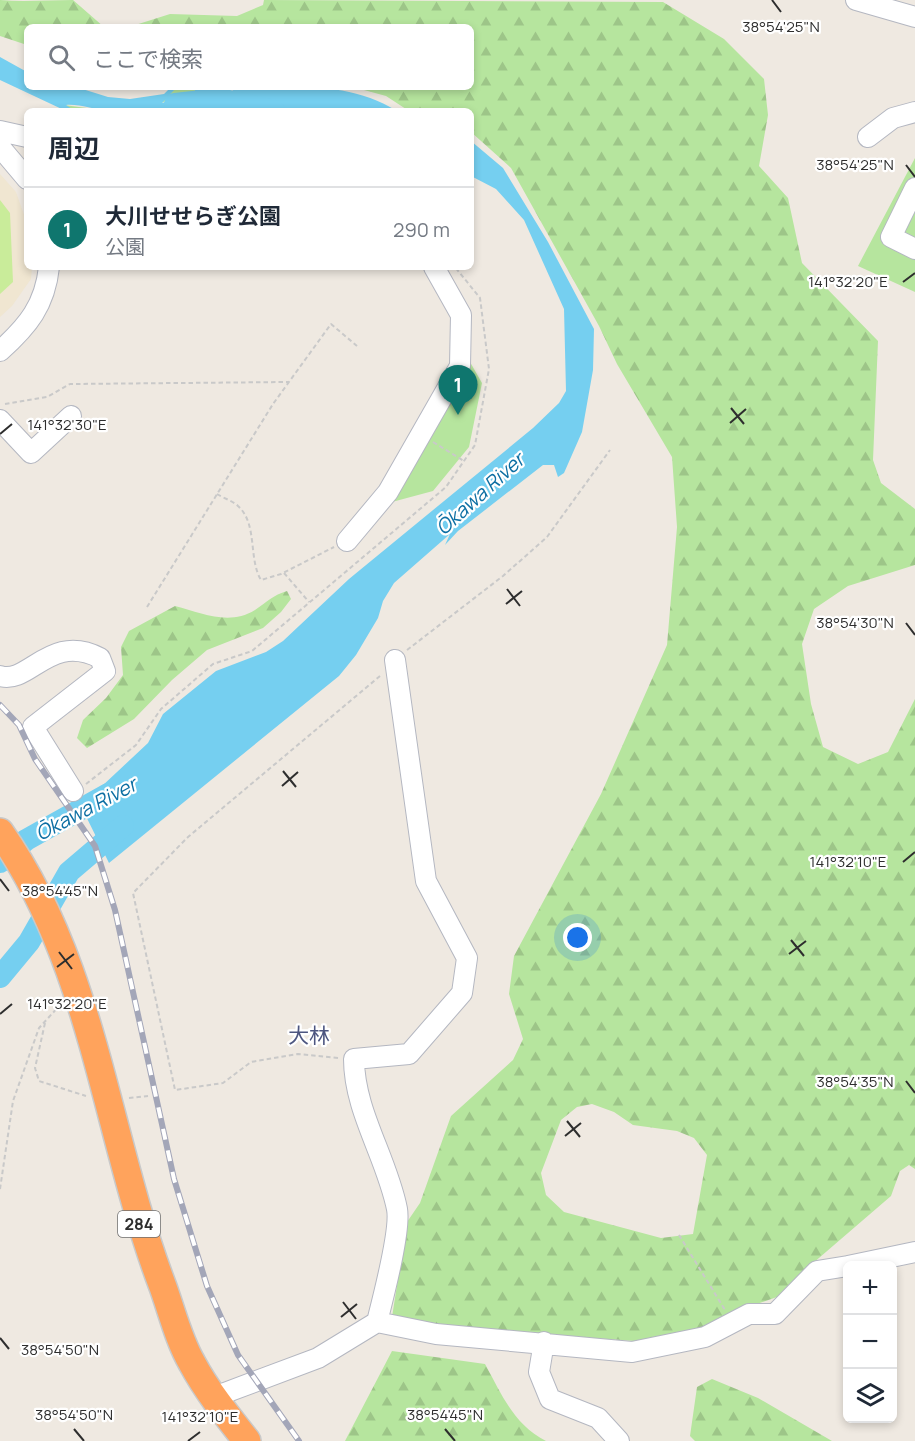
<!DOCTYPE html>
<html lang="ja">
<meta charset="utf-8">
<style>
body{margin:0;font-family:Manrope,"Noto Sans JP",sans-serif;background:#f2f2f3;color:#1f2937}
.controls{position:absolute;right:18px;bottom:18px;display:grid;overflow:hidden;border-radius:9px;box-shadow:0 3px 9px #0003}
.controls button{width:54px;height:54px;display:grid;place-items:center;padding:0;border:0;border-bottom:2px solid #e0e1e3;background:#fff;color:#1f2937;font:30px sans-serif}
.you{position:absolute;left:578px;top:938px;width:21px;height:21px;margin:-15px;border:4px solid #fff;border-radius:50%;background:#1a73e8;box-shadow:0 0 0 9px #1a73e833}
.badge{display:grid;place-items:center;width:39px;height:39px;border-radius:50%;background:#0f766e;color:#fff;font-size:20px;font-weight:700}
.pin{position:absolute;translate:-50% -50px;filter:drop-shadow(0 2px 3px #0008)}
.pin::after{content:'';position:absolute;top:32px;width:21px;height:18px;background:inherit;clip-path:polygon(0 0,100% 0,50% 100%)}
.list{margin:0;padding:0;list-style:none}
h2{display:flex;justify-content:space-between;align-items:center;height:78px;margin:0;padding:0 24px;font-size:26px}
h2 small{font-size:20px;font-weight:400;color:#747a83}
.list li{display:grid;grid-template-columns:39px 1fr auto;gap:18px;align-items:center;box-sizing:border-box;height:84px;padding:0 24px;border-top:2px solid #e0e1e3}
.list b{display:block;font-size:22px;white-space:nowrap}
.list p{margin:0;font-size:20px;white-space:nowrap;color:#747a83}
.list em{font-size:20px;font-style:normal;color:#747a83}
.icon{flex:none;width:33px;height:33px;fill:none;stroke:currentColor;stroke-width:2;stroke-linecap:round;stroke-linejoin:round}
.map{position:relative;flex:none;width:915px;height:1441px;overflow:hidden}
.search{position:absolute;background:#fff;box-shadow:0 3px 9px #0003;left:24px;top:24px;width:450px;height:66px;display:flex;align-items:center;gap:15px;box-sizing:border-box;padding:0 21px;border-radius:9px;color:#747a83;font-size:22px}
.panel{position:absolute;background:#fff;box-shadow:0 3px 9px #0003;left:24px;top:108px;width:450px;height:162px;border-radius:9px}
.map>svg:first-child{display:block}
.education{fill:#f0e6d1}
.grass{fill:url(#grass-tufts)}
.forest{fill:url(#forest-firs);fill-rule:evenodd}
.park{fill:#b6e59e}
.pitch{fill:#c9ec9a}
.water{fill:#75cff0}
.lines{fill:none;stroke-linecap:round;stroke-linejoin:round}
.river{stroke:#75cff0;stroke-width:22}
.minor-casing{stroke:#b4b7c1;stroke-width:22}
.highway-casing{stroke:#c9c9c9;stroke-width:30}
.path{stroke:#c9c9c9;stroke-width:2;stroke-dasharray:4.5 3;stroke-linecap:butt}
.minor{stroke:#fff;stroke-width:20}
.highway{stroke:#ffa35c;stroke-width:27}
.rail-casing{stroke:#a3a6b8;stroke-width:6}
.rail{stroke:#fff;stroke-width:4;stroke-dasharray:11;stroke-linecap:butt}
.ticks{fill:none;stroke:#2e2e2e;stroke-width:2}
.labels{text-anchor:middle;stroke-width:4.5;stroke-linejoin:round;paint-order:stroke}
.shield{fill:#fff;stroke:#6d6d6d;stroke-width:1.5}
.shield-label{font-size:16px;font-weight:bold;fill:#2e2e2e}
.water-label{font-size:20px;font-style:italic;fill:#0d6fa3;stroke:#fff}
.quarter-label{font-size:21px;fill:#4d5680;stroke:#fff}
.ticks-label{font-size:15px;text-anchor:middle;fill:#2e2e2e;stroke:#fff;stroke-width:4.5;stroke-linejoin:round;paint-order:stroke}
</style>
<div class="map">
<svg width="915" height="1441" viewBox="0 0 915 1441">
<defs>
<pattern id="grass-tufts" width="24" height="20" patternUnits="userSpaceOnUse" patternTransform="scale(1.5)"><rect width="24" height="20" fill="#b6e59e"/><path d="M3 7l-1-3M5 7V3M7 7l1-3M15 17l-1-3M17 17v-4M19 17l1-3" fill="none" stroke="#9dc588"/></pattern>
<pattern id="forest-firs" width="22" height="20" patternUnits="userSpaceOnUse" patternTransform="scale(1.5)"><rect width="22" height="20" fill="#b6e59e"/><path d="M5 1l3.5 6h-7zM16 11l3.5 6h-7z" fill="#9dc588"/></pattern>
</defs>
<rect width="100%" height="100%" fill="#efe9e1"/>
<path class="education" d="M0,174L16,192L27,223V267H32L31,279L12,306L0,317Z"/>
<path class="grass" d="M177,87H195V93L160,103Z
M219,92L239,111H174L194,106Z
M64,105L109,111H75Z"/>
<path class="forest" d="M0,0C23,2 48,0 73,0L104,27H27V45L0,36Z
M264,0L663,2L724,39L764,79L768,115L759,166L788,198L802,263L878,341L873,460L881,483L915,509V565L848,586L814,609L802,644L811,704L823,747L858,764L888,752L915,699V1169L909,1165L900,1171L891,1196L805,1270L777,1297L754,1305L701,1330L634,1341L446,1327L392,1317L407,1222L420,1203L451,1116L513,1060L523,1039L509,994L514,956L601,794L667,645L677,527L672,457L617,364L599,326L511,168L471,132V111H409L386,96L353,87H471V27H129L170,14L237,16L263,5ZM592,1104L614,1112L633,1125L677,1131L694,1138L707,1155L693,1234L661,1238L564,1212L546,1195L541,1173L561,1120L577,1107Z
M287,591L291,599L281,612L263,628L207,650L172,680L134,719L87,748L77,738L83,720L106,698L123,675L121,647L129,631L175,606C202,613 229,626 255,610C267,602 273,595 287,591Z
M392,1351L485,1364C502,1395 514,1425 546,1441H345Z
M712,1379L758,1398L832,1441H695L690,1436L697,1387Z"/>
<path class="park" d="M915,158V292L858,266Z
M470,362L482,383L469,447L433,491L392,502Z"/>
<path class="pitch" d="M0,200L10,213L13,282L0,294Z"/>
<path class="water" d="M0,57L27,72V87H76L108,97L130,99L164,94L171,87H177L162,103L195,93V87H214L219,92C180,113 151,115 107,111C93,109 80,104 66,105L75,111H66L0,80Z
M229,87C286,87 347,80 397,111H255Z
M471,141L503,168L548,242L594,329L593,370L582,432L564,473L558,477L554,465H543L458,531L445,545L450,534L394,583L383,601L378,618L356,655L339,676L109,863L77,798H85L101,787L148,743L163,714L216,671L266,652L283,641L349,579L533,428L559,403L566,391L564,309L524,220L496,189L471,176Z"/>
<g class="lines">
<path class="river" d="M175,104L220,99L274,111
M0,862L26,840L108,794
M0,977L29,942L69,872L123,826"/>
<defs>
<path id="minor" d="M856,0L915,17
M0,131L27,137
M868,137L893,118L915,112
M0,147L27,179
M915,188L891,237L915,249
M0,351C28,326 45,305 49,267
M0,420L31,453L71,416
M347,541L388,492L460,366L461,315L434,267
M0,676C29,685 50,632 100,658L105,671L33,727L73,791
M848,1266L915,1252
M377,1322L436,1334L632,1352L705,1337L749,1314H775L817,1271L848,1266
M544,1342L539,1372L550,1399L598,1418L619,1441
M214,1397L318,1358L377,1322C383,1298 401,1230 397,1209C387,1158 354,1111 354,1059L409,1054L462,993L467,958L426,881L395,660"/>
<path id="highway" d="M0,832C94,965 106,1137 163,1287C172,1312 179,1341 192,1363C207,1391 228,1417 247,1441"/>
</defs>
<use href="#minor" class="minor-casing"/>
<use href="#highway" class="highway-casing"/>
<path class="path" d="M5,404L47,397L70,384L289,382
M433,442L464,461
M217,494C223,498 233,501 238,506C258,524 248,558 261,580L281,574L334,547
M284,573L309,602
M147,607L273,404L331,324L357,346
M407,650L503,576L547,537L610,450
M86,784L136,745L161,709L213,664L252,651L446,487L475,445L489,369L480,298L455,267
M45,1023L35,1068L39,1081L86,1096
M338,1058L298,1054L251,1062L223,1083L175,1090L133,893L188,837L380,676
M129,1098L148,1096
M0,1189L13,1101L39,1028L60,1005
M679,1235L725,1310"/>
<use href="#minor" class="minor"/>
<use href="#highway" class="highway"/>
<defs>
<path id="rail" d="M0,705L19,725L35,759L95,846L115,910L174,1179L207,1286L238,1355L299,1441"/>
</defs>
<use href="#rail" class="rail-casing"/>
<use href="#rail" class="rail"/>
</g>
<path class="ticks" d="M772,0L781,12M906,165L915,177M903,282L915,273M731,408L744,424M730,423L746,409M0,434L12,424M507,589L520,606M506,604L522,591M906,623L915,635M283,771L296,787M282,786L298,772M903,862L915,852M0,879L9,891M791,940L804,956M59,952L72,969M789,954L806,941M57,967L74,954M0,1014L12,1004M906,1081L915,1093M567,1121L580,1137M565,1136L581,1123M343,1302L356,1319M341,1317L357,1304M0,1338L9,1349M74,1429L84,1441M445,1429L455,1441M188,1441L200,1432"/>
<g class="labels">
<rect class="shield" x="118" y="1211" width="42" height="26" rx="4.5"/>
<g class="shield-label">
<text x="139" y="1230">284</text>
</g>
<g class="water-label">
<text transform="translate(480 494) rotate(-42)" y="7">Ōkawa River</text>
<text transform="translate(86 809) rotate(-28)" y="7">Ōkawa River</text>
</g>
<g class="quarter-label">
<text x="309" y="1043">大林</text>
</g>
</g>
<g class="ticks-label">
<text x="781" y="32">38°54'25"N</text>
<text x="855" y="170">38°54'25"N</text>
<text x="848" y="287">141°32'20"E</text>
<text x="67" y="430">141°32'30"E</text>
<text x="855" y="628">38°54'30"N</text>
<text x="848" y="867">141°32'10"E</text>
<text x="60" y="896">38°54'45"N</text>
<text x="67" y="1009">141°32'20"E</text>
<text x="855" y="1087">38°54'35"N</text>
<text x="60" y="1355">38°54'50"N</text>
<text x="74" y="1420">38°54'50"N</text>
<text x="445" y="1420">38°54'45"N</text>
<text x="200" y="1422">141°32'10"E</text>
</g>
</svg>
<div class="controls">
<button>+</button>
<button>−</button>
<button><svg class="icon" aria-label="layers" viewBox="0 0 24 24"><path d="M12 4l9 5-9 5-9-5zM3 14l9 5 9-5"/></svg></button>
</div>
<div class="you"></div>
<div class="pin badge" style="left:458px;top:415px">1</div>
<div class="search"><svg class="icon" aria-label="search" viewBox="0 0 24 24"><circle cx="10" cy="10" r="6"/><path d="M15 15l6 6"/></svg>ここで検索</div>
<section class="panel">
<h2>周辺<small></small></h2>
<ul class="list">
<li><span class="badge">1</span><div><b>大川せせらぎ公園</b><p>公園</p></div><em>290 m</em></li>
</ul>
</section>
</div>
